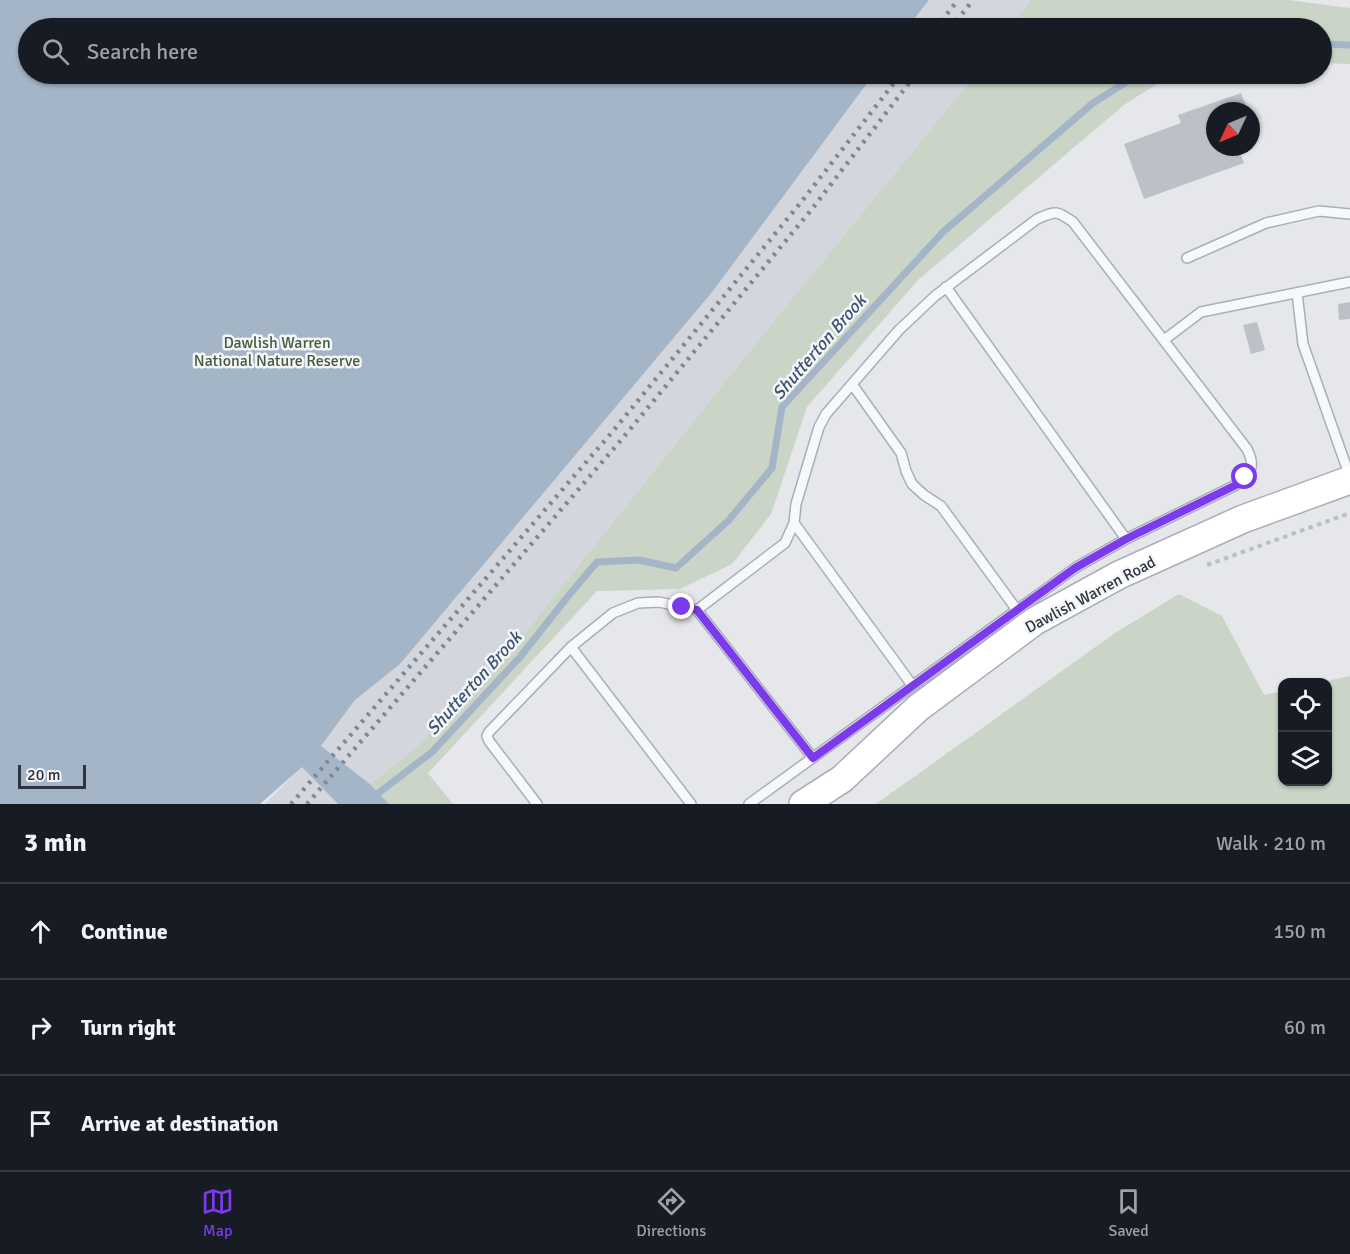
<!DOCTYPE html>
<meta charset="utf-8">
<style>
body{margin:0;font-family:Signika,sans-serif;background:#242831;color:#f1f3f6}
.controls{position:absolute;right:18px;bottom:18px;display:grid;overflow:hidden;border-radius:12px;box-shadow:0 2px 4px #0004}
.controls button{width:54px;height:54px;display:grid;place-items:center;padding:0;border:0;border-bottom:2px solid #363941;background:#171b24;color:#f1f3f6;font:30px sans-serif}
.compass{position:absolute;left:1206px;top:102px;width:54px;height:54px;border-radius:50%;background:#171b24;box-shadow:0 2px 4px #0004;rotate:226deg}
.scale{position:absolute;left:18px;bottom:15px;width:68px;box-sizing:border-box;padding-left:6px;border:3px solid #2e3542;border-top:0;font-size:16px;line-height:21px;white-space:nowrap;color:#2e3542;-webkit-text-stroke:4px #f5f6f8;paint-order:stroke}
.stop{position:absolute;width:18px;height:18px;margin:-14px;border:4px solid #7c3aed;border-radius:50%;background:#fff}
.stop.end{background:#7c3aed;border-color:#fff;box-shadow:0 2px 6px #0008}
.list{margin:0;padding:0;list-style:none}
h2{display:flex;justify-content:space-between;align-items:center;height:78px;margin:0;padding:0 24px;font-size:26px}
h2 small{font-size:20px;font-weight:400;color:#9ea1a6}
.list li{display:grid;grid-template-columns:39px 1fr auto;gap:18px;align-items:center;box-sizing:border-box;height:96px;padding:0 24px;border-top:2px solid #363941}
.list b{display:block;font-size:22px;white-space:nowrap}
.list em{font-size:20px;font-style:normal;color:#9ea1a6}
.icon{flex:none;width:33px;height:33px;fill:none;stroke:currentColor;stroke-width:2;stroke-linecap:round;stroke-linejoin:round}
.map{position:relative;flex:none;width:1350px;height:804px;overflow:hidden}
.search{position:absolute;background:#171b24;box-shadow:0 2px 4px #0004;left:18px;right:18px;top:18px;height:66px;display:flex;align-items:center;gap:15px;box-sizing:border-box;padding:0 21px;border-radius:33px;color:#9ea1a6;font-size:22px}
.sheet{height:366px;background:#171b24}
nav{display:flex;justify-content:space-around;align-items:center;box-sizing:border-box;height:84px;border-top:2px solid #363941;background:#171b24;font-size:16px;color:#9ea1a6}
nav a{display:grid;justify-items:center;gap:3px}
nav .on{color:#7c3aed}
.map>svg:first-child{display:block}
.built{fill:#d3d6dd}
.green{fill:#cad4c7}
.water{fill:#a4b5c7}
.lines{fill:none;stroke-linecap:round;stroke-linejoin:round}
.stream{stroke:#a4b5c7;stroke-width:7}
.building{fill:#bdc1c7}
.lane-casing{stroke:#aaaeb5;stroke-width:12}
.secondary-casing{stroke:#aaaeb5;stroke-width:30}
.path{stroke:#bbbec3;stroke-width:4;stroke-dasharray:4.5 4.5;stroke-linecap:butt}
.lane{stroke:#f7f8fa;stroke-width:9}
.secondary{stroke:#fff;stroke-width:27}
.rail{stroke:#808793;stroke-width:4.5;stroke-dasharray:3 6;stroke-linecap:butt}
.route{stroke:#7c3aed;stroke-width:8}
.labels{text-anchor:middle;stroke-width:5;stroke-linejoin:round;paint-order:stroke}
.park-label{font-size:16px;fill:#435c3d;stroke:#f5f6f8}
.street-label{font-size:16px;fill:#2e3542;stroke:#f5f6f8}
.water-label{font-size:18px;font-style:italic;fill:#3c5471;stroke:#f5f6f8}
</style>
<div class="map">
<svg width="1350" height="804" viewBox="0 0 1350 804">
<rect width="100%" height="100%" fill="#e5e7eb"/>
<path class="built" d="M929,0H1031L1010,28H907Z
M874,74H976L748,353L525,633L415,749L370,784L321,746L355,700L400,664L713,291Z
M302,766L338,804H265Z"/>
<path class="green" d="M1031,0H1288L1350,8V64L1322,63V28H1010Z
M976,74H1173L1125,104L918,280L807,407L771,514L732,564L680,589L597,591L428,773L453,804H389L370,784L415,749L525,633L748,353Z
M1179,594L1222,616L1264,695L1282,691V782H1328V682H1322L1350,676V804H876L1115,633Z"/>
<path class="water" d="M0,0H929L907,28H28V74H874L713,291L400,664L355,700L321,746L370,784L389,804H338L302,767L260,804H0Z"/>
<g class="lines">
<path class="stream" d="M1322,44L1350,45
M372,798L432,752L520,657L569,595L597,562L639,560L676,568L728,521L772,468L782,407L943,232L1093,103L1139,74"/>
</g>
<path class="building" d="M1241,93L1248,111H1215V147H1238L1244,163L1144,199L1124,144L1181,123L1178,115Z
M1350,302V319L1339,320L1338,304Z
M1257,322L1265,350L1251,354L1243,325Z"/>
<g class="lines">
<defs>
<path id="lane" d="M1187,258L1266,223L1319,211L1350,214
M946,287L1126,539
M1297,293L1303,344L1350,477
M1164,340L1201,312L1350,282
M852,384L901,453L906,471L912,484L924,495L941,506L1017,610
M794,523L912,685
M697,610L813,758
M571,647L691,804
M537,804L489,741L487,736L489,732L571,647L613,613L638,603L659,602L697,610L785,543L794,523L796,504L819,427L826,414L899,330L935,296L1037,219C1056,211 1056,210 1073,222L1247,449C1256,467 1251,473 1236,485L1126,539L1075,568L749,804"/>
<path id="secondary" d="M803,804L842,779L918,708L1035,621L1119,575L1243,519L1350,480"/>
</defs>
<use href="#lane" class="lane-casing"/>
<use href="#secondary" class="secondary-casing"/>
<path class="path" d="M1207,565L1350,513"/>
<use href="#lane" class="lane"/>
<use href="#secondary" class="secondary"/>
<path class="rail" d="M936,28L958,0
M951,28L973,0
M291,804L613,431L802,201L901,74
M307,804L622,439L812,209L916,74"/>
</g>
<g class="lines">
<path class="route" d="M682,607L697,610L813,758L1075,568L1126,539L1236,485L1245,477"/>
</g>
<g class="labels">
<g class="park-label">
<text x="277" y="348">Dawlish Warren<tspan x="277" dy="18">National Nature Reserve</tspan></text>
</g>
<g class="street-label">
<text transform="translate(1090 594) rotate(-28)" y="6">Dawlish Warren Road</text>
</g>
<g class="water-label">
<text transform="translate(819 347) rotate(-49)" y="6">Shutterton Brook</text>
<text transform="translate(474 683) rotate(-48)" y="6">Shutterton Brook</text>
</g>
</g>
</svg>
<div class="controls">
<button><svg class="icon" aria-label="locate" viewBox="0 0 24 24"><circle cx="12" cy="12" r="6"/><path d="M12 2v4M12 18v4M2 12h4M18 12h4"/></svg></button>
<button><svg class="icon" aria-label="layers" viewBox="0 0 24 24"><path d="M12 4l9 5-9 5-9-5zM3 14l9 5 9-5"/></svg></button>
</div>
<svg class="compass" viewBox="-18 -18 36 36"><path d="M0-13l5 13h-10z" fill="#e53935"/><path d="M0 13l5-13h-10z" fill="#9ea1a6"/></svg>
<div class="scale">20 m</div>
<div class="stop" style="left:1245px;top:477px"></div>
<div class="stop end" style="left:682px;top:607px"></div>
<div class="search"><svg class="icon" aria-label="search" viewBox="0 0 24 24"><circle cx="10" cy="10" r="6"/><path d="M15 15l6 6"/></svg>Search here</div>
</div>
<section class="sheet">
<h2>3 min<small>Walk · 210 m</small></h2>
<ul class="list">
<li><svg class="icon" aria-label="ahead" viewBox="0 0 24 24"><path d="M12 20V5M6 11l6-6 6 6"/></svg><div><b>Continue</b></div><em>150 m</em></li>
<li><svg class="icon" aria-label="right" viewBox="0 0 24 24"><path d="M7 20v-9h11M14 6l5 5-5 5"/></svg><div><b>Turn right</b></div><em>60 m</em></li>
<li><svg class="icon" aria-label="arrive" viewBox="0 0 24 24"><path d="M6 21V4h12l-3 4 3 4H6"/></svg><div><b>Arrive at destination</b></div></li>
</ul>
</section>
<nav>
<a class="on"><svg class="icon" aria-label="map" viewBox="0 0 24 24"><path d="M3 6l6-2 6 2 6-2v14l-6 2-6-2-6 2zM9 4v14M15 6v14"/></svg>Map</a>
<a><svg class="icon" aria-label="directions" viewBox="0 0 24 24"><path d="M12 3l9 9-9 9-9-9zM9 14v-3h6M13 9l2 2-2 2"/></svg>Directions</a>
<a><svg class="icon" aria-label="saved" viewBox="0 0 24 24"><path d="M7 4h10v16l-5-4-5 4z"/></svg>Saved</a>
</nav>
